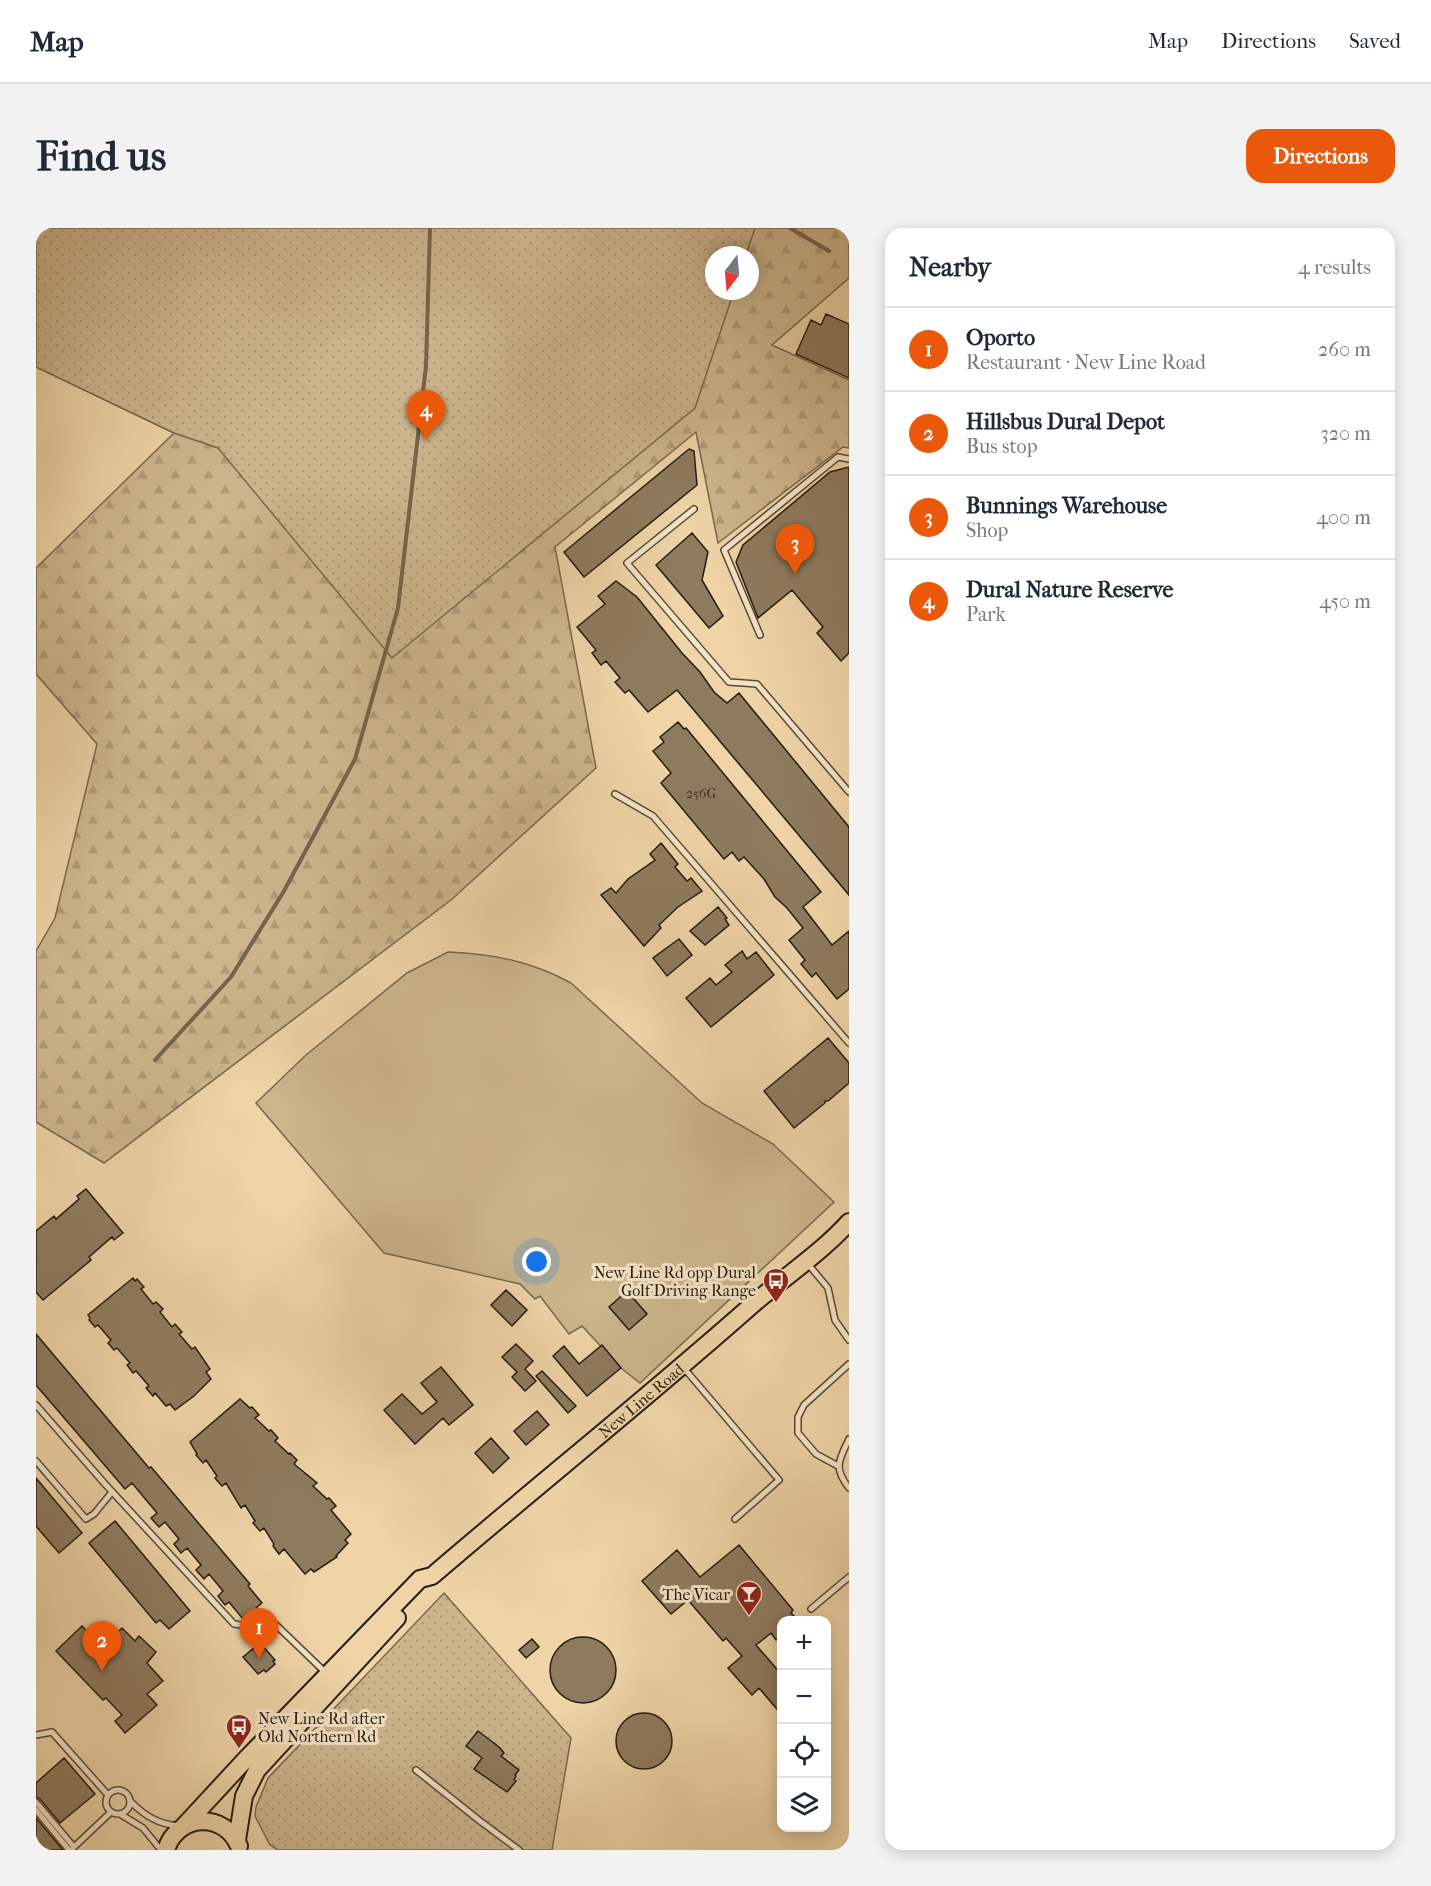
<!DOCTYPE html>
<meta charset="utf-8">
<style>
body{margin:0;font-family:"IM FELL French Canon",serif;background:#f2f2f3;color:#1f2937}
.controls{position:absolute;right:18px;bottom:18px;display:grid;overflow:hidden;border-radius:12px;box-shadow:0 3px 15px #0003}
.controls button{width:54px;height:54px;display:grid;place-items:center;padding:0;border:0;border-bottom:2px solid #e0e1e3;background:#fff;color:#1f2937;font:30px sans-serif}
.compass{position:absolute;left:669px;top:18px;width:54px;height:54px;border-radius:50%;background:#fff;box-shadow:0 3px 15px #0003;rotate:196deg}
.you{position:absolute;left:501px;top:1034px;width:21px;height:21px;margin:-15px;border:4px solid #fff;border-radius:50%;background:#1a73e8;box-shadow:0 0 0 9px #1a73e833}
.badge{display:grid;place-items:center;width:39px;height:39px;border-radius:50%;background:#ea580c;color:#fff;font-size:20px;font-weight:700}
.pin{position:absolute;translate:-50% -50px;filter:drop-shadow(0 2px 3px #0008)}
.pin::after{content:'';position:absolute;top:32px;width:21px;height:18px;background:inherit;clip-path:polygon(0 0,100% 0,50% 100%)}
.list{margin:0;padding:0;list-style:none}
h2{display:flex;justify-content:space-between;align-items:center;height:78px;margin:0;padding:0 24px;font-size:26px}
h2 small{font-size:20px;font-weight:400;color:#747a83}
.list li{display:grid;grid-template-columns:39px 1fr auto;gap:18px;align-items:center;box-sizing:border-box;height:84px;padding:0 24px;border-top:2px solid #e0e1e3}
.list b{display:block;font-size:22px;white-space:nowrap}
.list p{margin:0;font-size:20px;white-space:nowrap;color:#747a83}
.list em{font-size:20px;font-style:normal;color:#747a83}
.icon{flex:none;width:33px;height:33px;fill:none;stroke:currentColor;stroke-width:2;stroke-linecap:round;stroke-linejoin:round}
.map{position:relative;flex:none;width:813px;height:1622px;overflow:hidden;border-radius:18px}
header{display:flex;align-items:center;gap:36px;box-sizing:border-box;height:84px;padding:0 30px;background:#fff;border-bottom:2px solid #e0e1e3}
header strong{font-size:28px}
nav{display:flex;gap:33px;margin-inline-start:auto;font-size:21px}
.intro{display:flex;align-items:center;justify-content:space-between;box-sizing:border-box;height:144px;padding:0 36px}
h1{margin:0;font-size:42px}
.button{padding:15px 27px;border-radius:18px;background:#ea580c;color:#fff;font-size:21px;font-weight:700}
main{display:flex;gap:36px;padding:0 36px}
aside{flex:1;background:#fff;border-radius:18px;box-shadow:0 3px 15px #0003}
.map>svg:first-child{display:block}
.grass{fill:#ccb58d;stroke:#78684e;stroke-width:1.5}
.forest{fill:url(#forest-firs);stroke:#78684e;stroke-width:1.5;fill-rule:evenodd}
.park{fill:url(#park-dots);stroke:#78684e;stroke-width:1.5}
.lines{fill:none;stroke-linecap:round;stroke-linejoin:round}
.stream{stroke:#75644b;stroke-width:4}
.building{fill:#8e7b5e;stroke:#251b0f;stroke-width:1.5}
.service-casing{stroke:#574935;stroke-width:8}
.primary-casing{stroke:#251b0f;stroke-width:20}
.service{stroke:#f4e3c6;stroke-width:5}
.primary{stroke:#eed4a7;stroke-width:16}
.labels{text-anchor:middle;stroke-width:6;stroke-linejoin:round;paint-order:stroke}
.number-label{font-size:14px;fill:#3f3323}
.poi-label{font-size:16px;fill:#251b0f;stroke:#f4e3c6;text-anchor:end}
.street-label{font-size:16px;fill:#251b0f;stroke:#f4e3c6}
</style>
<header>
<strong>Map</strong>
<nav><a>Map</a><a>Directions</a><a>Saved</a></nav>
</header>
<div class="intro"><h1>Find us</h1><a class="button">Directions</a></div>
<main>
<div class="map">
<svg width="813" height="1622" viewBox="0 0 813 1622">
<defs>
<pattern id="forest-firs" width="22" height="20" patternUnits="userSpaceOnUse" patternTransform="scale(1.5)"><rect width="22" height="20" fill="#ccb58d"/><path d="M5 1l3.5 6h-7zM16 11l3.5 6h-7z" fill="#af9b78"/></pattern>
<pattern id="park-dots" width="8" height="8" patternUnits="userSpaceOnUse" patternTransform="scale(1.5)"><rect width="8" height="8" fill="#ccb58d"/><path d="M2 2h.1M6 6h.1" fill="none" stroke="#af9b78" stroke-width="1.8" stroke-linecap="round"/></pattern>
</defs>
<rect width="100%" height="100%" fill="#eed4a7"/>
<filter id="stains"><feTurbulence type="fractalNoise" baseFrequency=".00333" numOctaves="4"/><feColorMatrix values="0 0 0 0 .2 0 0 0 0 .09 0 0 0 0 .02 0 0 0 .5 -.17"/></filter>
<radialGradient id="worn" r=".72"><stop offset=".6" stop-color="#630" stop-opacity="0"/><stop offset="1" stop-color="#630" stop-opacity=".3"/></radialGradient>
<path class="grass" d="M412,724C457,726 495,733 535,755L666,875L737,916L798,974L604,1155L585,1140L546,1098L533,1106L504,1068L499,1071L484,1056L348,1025L220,875L270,827L371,745Z"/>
<path class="forest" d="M0,0H813V50L736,117L813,152V220L807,219L682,315L660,204L519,319L560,540L415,672L68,935L0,894V723L19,690L61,516L0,446V340L138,205L0,139ZM678,27H714V63H678Z"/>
<path class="park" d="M0,0H719L710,27H678V63H698L659,180L356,430L182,220L138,205L0,139Z
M408,1365L535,1510L516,1622H242L234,1617L219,1588L220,1579L232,1550Z"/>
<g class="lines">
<path class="stream" d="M754,0L793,23
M119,832L195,749L248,663L319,531L362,380L390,138L394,0"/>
</g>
<path class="building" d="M790,86L813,96V150L760,126L775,92L785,97Z
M653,221L658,223L661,257L548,349L528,324Z
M813,239V425L805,433L781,405L787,399L756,362L722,390L700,334L707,317L794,244Z
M656,305L672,324L666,352L687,388L673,400L620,337Z
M580,353L601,369L646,425L664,444L678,464L691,475L703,465L813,599V667L641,462L612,484L593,462L589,465L579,454L584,450L570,433L565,437L556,425L560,422L541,399L569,376L562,368Z
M642,494L648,501L650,500L785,664L767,679L796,717L813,703V761L801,771L780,745L776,749L765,736L769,732L753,712L767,700L751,680L739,669L728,651L708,629L703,633L696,624L688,631L625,555L635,545L617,523L628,514L624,509Z
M625,615L642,636L639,639L651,653L655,650L666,663L642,679L623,697L625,700L608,718L565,667L575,660L580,665L592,651L619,632L614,626Z
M682,679L691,690L689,691L693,697L669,717L654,703Z
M643,711L656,727L631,748L617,730Z
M706,723L711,731L720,724L738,747L675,799L650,770L674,750L680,757L696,744L689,737Z
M792,810L813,835V855L792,873H789V875L758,900L728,863Z
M50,961L87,1005L78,1012L76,1009L53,1029L55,1032L7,1072L0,1064V1003L18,988L20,991L43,971L41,968Z
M97,1050L99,1053L101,1051L108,1059L105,1061L117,1076L120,1074L127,1081L124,1084L136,1099L139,1096L146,1104L143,1106L156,1121L159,1119L174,1141L170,1144L175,1151L158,1168L139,1182L134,1176L130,1178L119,1165L117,1168L110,1160L113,1158L100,1143L97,1145L91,1137L94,1135L81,1120L78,1122L72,1115L75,1112L62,1097L59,1099L53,1092L54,1090L52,1087Z
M470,1062L491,1082L476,1098L455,1077Z
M591,1063L611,1086L593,1102L573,1079Z
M0,1106L113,1240L115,1239L214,1356L212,1358L226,1375L220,1380L223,1383L212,1392L209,1389L207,1391L193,1374L189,1377L182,1368L187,1363L173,1346L168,1351L160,1342L165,1337L151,1320L145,1325L138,1316L143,1311L129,1294L123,1299L115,1290L121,1285L96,1255L89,1261L0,1157Z
M480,1116L497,1133L489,1141L500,1153L489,1163L476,1149L481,1144L466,1129Z
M566,1117L585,1140L551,1168L517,1128L528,1118L543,1136Z
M405,1139L437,1177L413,1197L407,1190L379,1216L348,1182L366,1166L386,1186L401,1174L385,1155Z
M506,1143L540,1178L532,1185L500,1148Z
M204,1171L214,1180L216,1179L223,1187L219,1190L233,1203L235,1202L242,1210L239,1213L253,1226L254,1225L261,1232L258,1236L281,1255L277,1258L291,1271L293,1270L300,1278L295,1282L315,1306L309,1312L312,1315L300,1328L301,1329L278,1344L275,1341L269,1346L248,1321L243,1326L237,1318L238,1316L228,1300L224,1303L217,1295L219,1293L209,1277L205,1280L190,1255L186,1258L179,1250L181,1248L170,1232L167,1235L160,1227L161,1226L154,1214Z
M501,1183L513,1197L490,1217L478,1203Z
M455,1210L473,1230L457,1245L439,1225Z
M0,1250L46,1305L23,1325L0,1298Z
M79,1293L154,1383L133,1401L124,1392L120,1395L53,1315Z
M703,1317L757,1382L755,1385L762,1392H746V1407L740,1412L735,1405L720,1417L746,1447V1487L723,1460L716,1467L692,1440L706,1428L690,1410L687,1413L652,1372L635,1386L606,1353L641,1322L664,1349Z
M46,1398L63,1417L65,1415L68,1418L86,1400L99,1413L103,1408L120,1424L111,1435L127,1453L111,1466L121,1477L89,1505L79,1493L86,1487L70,1470L67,1472L20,1423Z
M514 1442a33 33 0 1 1 66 0a33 33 0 1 1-66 0Z
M496,1411L503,1419L490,1430L483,1422Z
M224,1415L239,1432L237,1433L239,1436L230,1444L228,1442L222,1446L207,1429Z
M580 1513a28 28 0 1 1 56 0a28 28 0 1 1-56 0Z
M442,1503L463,1519L468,1525L465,1528L483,1542L479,1547L480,1548L478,1552L480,1553L471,1564L438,1541L446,1530L430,1518Z
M28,1530L59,1566L24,1595L4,1571L0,1569V1555Z
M0,1590L27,1622H0Z"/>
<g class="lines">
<defs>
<path id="service" d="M658,281L591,335L693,454L721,456L813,564
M724,407L688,322L802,229L813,231
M579,566L617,588L813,815
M772,1036L792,1060L799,1092L813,1112
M647,1139L743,1252L699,1291
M0,1177L69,1256L198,1396L212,1398L238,1395L290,1445
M813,1211C803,1232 797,1240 813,1260
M0,1233L50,1291L58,1286L76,1264
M802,1238L780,1226L762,1205V1189L768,1177L813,1136
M775,1381L813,1349
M0,1507L16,1504L72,1567
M380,1542L444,1593L483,1622
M70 1574a12 12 0 1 1 24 0a12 12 0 1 1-24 0Z
M0,1574L38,1619
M95,1574C109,1588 122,1596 143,1598
M0,1582L33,1622
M84,1586L107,1600L125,1622
M37,1620L75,1584"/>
<g id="primary">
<path id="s1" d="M148,1598L210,1531L384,1351L396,1348C502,1257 611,1170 716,1077C748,1049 784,1026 813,994"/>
<path d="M201,1612L208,1568L221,1542L361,1390"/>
<path d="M130,1622C141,1586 188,1583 203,1618"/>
</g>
</defs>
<use href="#service" class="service-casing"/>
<use href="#primary" class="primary-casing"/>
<use href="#service" class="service"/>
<use href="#primary" class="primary"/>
</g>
<defs>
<symbol id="bus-pin" viewBox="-11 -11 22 30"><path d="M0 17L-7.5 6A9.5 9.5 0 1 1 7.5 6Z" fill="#8f2418" stroke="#f4e3c6"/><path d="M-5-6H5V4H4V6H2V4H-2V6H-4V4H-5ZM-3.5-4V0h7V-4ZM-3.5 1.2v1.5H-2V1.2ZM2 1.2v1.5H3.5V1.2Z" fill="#fff"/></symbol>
<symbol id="bar-pin" viewBox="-11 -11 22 30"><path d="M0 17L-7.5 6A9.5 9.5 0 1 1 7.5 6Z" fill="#8f2418" stroke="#f4e3c6"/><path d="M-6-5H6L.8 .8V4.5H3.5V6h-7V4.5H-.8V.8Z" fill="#fff"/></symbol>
</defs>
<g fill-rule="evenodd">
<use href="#bus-pin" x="725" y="1038" width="30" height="40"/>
<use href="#bar-pin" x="698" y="1351" width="30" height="40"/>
<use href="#bus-pin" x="188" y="1484" width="30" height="40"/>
</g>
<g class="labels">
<g class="number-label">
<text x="665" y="570">256G</text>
</g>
<g class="poi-label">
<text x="720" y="1050">New Line Rd opp Dural<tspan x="720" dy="18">Golf Driving Range</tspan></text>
<text x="694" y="1372">The Vicar</text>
<text x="222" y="1496" text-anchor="start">New Line Rd after<tspan x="222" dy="18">Old Northern Rd</tspan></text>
</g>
<g class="street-label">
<text dy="6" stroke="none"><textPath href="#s1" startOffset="627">New Line Road</textPath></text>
</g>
</g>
<rect width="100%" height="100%" filter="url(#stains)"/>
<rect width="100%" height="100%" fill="url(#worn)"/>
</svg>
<div class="controls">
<button>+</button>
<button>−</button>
<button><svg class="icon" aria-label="locate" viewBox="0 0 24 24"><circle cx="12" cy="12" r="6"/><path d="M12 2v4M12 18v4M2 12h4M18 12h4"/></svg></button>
<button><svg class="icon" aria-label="layers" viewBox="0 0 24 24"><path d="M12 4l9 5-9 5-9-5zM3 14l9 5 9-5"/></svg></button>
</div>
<svg class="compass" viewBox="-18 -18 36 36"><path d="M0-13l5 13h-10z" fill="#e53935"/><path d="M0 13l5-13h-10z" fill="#747a83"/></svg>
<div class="you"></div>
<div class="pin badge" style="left:223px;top:1430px">1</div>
<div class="pin badge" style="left:66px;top:1443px">2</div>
<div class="pin badge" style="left:759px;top:346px">3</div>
<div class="pin badge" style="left:390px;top:212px">4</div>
</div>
<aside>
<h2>Nearby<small>4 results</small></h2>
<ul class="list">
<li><span class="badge">1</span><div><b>Oporto</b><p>Restaurant · New Line Road</p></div><em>260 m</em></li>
<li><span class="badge">2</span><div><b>Hillsbus Dural Depot</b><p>Bus stop</p></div><em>320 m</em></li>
<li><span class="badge">3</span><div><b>Bunnings Warehouse</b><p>Shop</p></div><em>400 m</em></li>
<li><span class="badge">4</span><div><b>Dural Nature Reserve</b><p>Park</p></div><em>450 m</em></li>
</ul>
</aside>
</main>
